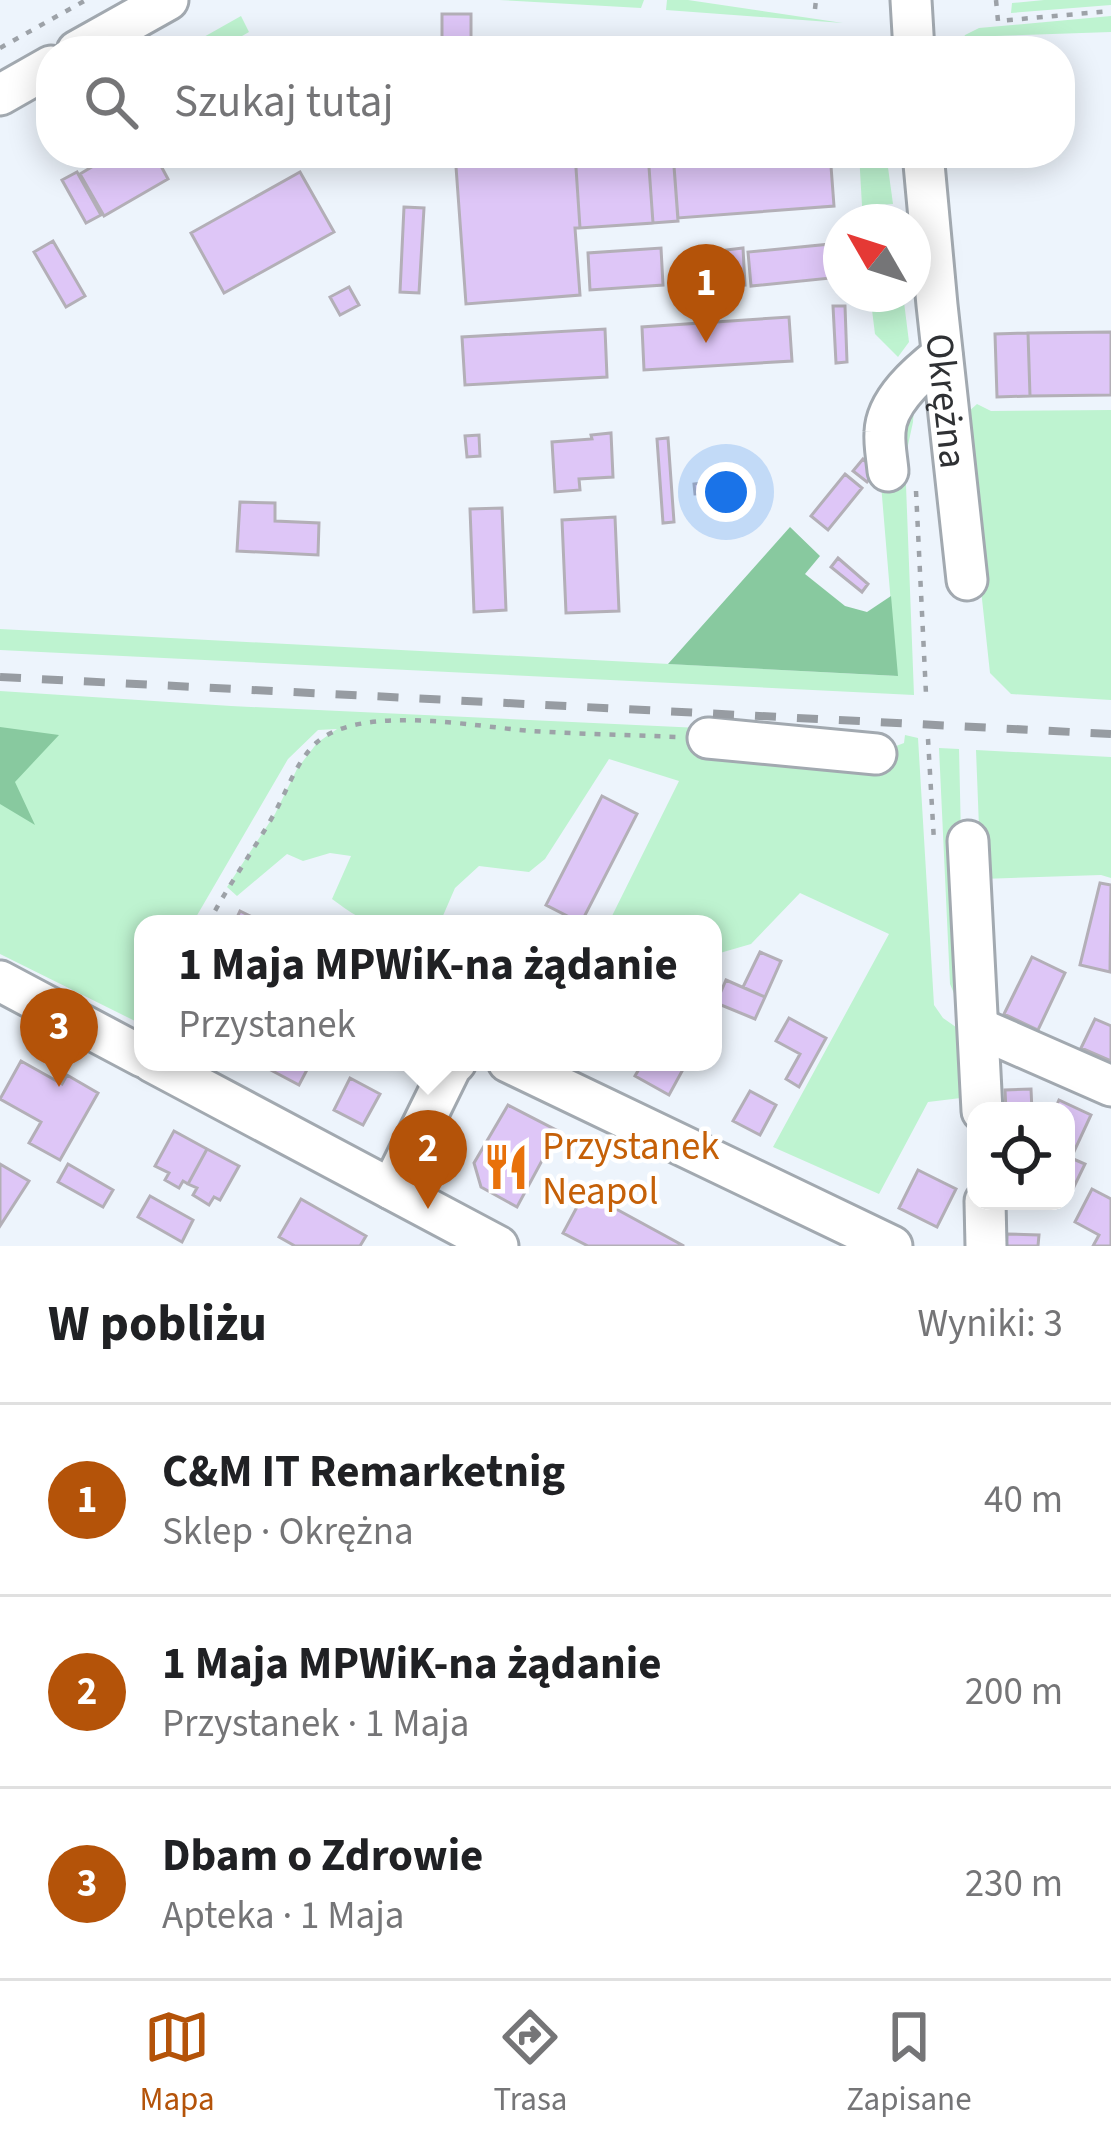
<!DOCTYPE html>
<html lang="pl">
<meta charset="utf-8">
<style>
body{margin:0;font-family:"Source Sans 3",sans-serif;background:#f2f2f2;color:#202124}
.controls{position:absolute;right:36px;bottom:36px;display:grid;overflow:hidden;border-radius:24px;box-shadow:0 6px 30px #0003}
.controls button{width:108px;height:108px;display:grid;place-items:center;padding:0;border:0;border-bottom:3px solid #e0e0e0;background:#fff;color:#202124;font:60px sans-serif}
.compass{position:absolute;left:823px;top:204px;width:108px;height:108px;border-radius:50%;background:#fff;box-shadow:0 6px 30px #0003;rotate:309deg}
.you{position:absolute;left:726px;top:492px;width:42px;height:42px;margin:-30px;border:9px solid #fff;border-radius:50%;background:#1a73e8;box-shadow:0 0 0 18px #1a73e833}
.badge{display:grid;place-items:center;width:78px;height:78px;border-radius:50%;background:#b45309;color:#fff;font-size:39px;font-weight:700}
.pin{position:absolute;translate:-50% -99px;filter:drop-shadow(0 3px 6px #0008)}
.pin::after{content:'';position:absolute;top:63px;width:42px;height:36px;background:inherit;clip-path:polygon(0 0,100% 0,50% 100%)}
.popup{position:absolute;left:134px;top:915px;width:588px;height:156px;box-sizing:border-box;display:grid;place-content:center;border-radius:24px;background:#fff;filter:drop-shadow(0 3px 9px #0005);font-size:39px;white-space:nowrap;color:#757577}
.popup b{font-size:45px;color:#202124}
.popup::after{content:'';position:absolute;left:50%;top:100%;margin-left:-24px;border:24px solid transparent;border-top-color:#fff}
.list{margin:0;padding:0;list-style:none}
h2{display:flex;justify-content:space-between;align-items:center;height:156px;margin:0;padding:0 48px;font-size:51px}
h2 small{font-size:39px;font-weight:400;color:#757577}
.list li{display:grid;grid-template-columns:78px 1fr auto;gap:36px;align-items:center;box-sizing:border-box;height:192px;padding:0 48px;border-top:3px solid #e0e0e0}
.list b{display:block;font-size:45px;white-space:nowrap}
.list p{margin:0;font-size:39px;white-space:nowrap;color:#757577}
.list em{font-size:39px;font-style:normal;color:#757577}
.icon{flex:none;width:66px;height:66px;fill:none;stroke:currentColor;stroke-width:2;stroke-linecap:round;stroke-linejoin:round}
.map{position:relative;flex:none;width:1111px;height:1246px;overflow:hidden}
.search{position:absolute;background:#fff;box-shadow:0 6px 30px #0003;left:36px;right:36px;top:36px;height:132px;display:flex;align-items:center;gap:30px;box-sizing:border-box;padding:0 42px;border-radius:48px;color:#757577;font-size:45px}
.sheet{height:732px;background:#fff}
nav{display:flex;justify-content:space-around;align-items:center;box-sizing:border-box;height:168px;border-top:3px solid #e0e0e0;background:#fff;font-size:33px;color:#757577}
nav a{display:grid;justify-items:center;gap:6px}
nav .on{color:#b45309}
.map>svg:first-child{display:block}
.green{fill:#bef3d0}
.forest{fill:#88c99f}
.building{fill:#dec6f7;stroke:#b3afb7;stroke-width:3}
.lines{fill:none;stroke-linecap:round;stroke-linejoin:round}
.minor-casing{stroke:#a2a9b0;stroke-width:45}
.path{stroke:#9da2a8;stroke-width:4.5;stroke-dasharray:6 9;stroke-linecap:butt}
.minor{stroke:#fff;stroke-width:39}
.rail{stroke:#979ca2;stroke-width:8;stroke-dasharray:21 21;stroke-linecap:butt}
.labels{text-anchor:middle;stroke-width:9;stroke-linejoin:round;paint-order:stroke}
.street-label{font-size:39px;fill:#2f3134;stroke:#fff}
.food-label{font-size:39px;fill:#c56008;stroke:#fff;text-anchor:start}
</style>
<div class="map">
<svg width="1111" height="1246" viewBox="0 0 1111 1246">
<rect width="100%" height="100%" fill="#edf4fc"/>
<path class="green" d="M499,0H644L641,8Z
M667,0H688L843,23L666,10Z
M1044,0H1111V5L1011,13L1012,3Z
M241,16L249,32L216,51H179Z
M1111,16V32L995,36L981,51H958L965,35L979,28Z
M859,153H886L893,204L862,206Z
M870,294H903L909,342L898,357L875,334Z
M915,391L913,422L905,459L914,695L0,650V629L897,676L880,472L894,453Z
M977,404L991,411L1111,410V700L1011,694L990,673L978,562L968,412Z
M0,691L231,706L700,728L875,754L904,743L905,735L918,738L934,1005L943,1018L963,1032L969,1097L928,1102L879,1194L773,1147L889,934L800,893L751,944L713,955V924H608L679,781L609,759L545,859L529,872L479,866L455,888L442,918C422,927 385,929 365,920C353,915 342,906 332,899L351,856L330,853L303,861L287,854L237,896L227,887L275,814L297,769L317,743L337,729L318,730L288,759L192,924H143V1012L137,1022L0,954Z
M939,748L959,749L965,1010L958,1003L950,984Z
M976,750L1111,757V878L1101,875L981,879Z"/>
<path class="forest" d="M790,527L820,556L805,574L845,606L867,612L891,596L898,676L668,664Z
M0,727L59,735L15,782L35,825L0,804Z"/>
<path class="building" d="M442,14H471V46H442Z
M115,153H154L168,179L104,216L80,174Z
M455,153H575L580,228H575L580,295L466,304Z
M575,153H648L653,223L580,228Z
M648,153H673L678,221L653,223Z
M673,153H830L834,206L678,218Z
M77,172L101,215L86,223L62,180Z
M300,172L334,232L224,293L191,233Z
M404,207L424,208L419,293L400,292Z
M53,241L85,296L66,307L34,252Z
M841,243V277L751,286L748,252Z
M661,248L663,285L590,290L588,253Z
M743,248L745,285L728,286L726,250Z
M349,287L359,305L340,315L330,297Z
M833,306H845L847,362L836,363Z
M789,317L792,361L644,370L642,327Z
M605,329L607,377L465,385L462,337Z
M1111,332V395L1030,396L1028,333Z
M1028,333L1030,396L997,397L995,334Z
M611,433L613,477L579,479L580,490L555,492L552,442L592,439L591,435Z
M479,435L480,456L467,457L465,436Z
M668,438L674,522L663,523L657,439Z
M863,459L876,471L867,482L853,471Z
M845,474L862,488L828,530L811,516Z
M710,482L711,493L695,494L694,484Z
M240,502L275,503V521L319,523L318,555L237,551Z
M502,508L506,610L474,612L470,509Z
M615,517L619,611L566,613L562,520Z
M838,558L868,584L862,592L831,567Z
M602,796L637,814L581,923L546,905Z
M1100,883L1111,885L1110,972L1080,965Z
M240,911L258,920L256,924H234Z
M760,952L781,961L765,997L743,987Z
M1032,957L1065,973L1038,1030L1004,1014Z
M726,980L765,997L755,1019L716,1003Z
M789,1018L826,1038L799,1087L786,1079L800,1054L776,1041Z
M1095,1019L1111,1026V1061L1081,1048Z
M21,1061L62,1084L67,1075L98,1093L60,1160L29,1143L41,1122L0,1099Z
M271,1062H307L310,1064L299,1085L267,1068Z
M643,1062H687L669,1095L635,1076Z
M350,1078L380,1094L363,1125L334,1110Z
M1031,1089L1032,1111H1006L1005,1090Z
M750,1091L776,1105L760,1135L733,1121Z
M1059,1100L1091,1115L1071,1158L1066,1155V1111H1054Z
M508,1105L558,1131L517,1207L481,1187L474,1163Z
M174,1131L207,1149L188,1184L183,1181L179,1188L165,1180L169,1173L155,1166Z
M207,1149L239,1166L220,1200L214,1197L209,1205L193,1195L197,1188L188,1184Z
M1071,1158L1085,1164L1069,1197L1066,1195V1168Z
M0,1164L29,1181L0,1226Z
M68,1164L113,1190L103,1207L58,1182Z
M918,1170L956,1189L937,1227L899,1208Z
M1092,1189L1111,1199V1246H1093L1099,1235L1075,1222Z
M585,1192L684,1246H588L563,1233Z
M150,1196L193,1220L182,1242L138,1217Z
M301,1199L366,1236L360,1246H295L279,1237Z
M1007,1234L1039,1235L1038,1246H1006Z"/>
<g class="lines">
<defs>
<g id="minor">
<path d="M911,0L914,51"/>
<path d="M77,51L168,0"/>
<path d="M0,95L51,66"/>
<path id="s1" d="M923,153L937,305L967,580"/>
<path d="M888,471C887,459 884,445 885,432C886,401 919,373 942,355"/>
<path d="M708,738L876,754"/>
<path d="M968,841L982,1111"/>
<path d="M0,981L143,1057"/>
<path d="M979,1028L1111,1086"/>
<path d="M152,1062L498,1246"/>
<path d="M508,1062L892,1246"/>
<path d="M391,1189L451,1067L456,1062"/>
<path d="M985,1201L986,1246"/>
</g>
</defs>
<use href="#minor" class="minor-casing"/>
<path class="path" d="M996,0L998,21L1111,11
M815,9L816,0
M0,48L86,0
M916,491L926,694
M928,739L934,841
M208,924C228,885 253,852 274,814C287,791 296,762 316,743C361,703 476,727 531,731C580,734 629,735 678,737"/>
<use href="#minor" class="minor"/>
<path class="rail" d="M0,677L1111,734"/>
</g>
<defs>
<symbol id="restaurant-bare" viewBox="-9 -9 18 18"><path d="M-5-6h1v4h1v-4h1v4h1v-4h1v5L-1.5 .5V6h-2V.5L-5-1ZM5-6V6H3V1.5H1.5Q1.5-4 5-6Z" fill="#e8710a" stroke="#fff" stroke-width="2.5" paint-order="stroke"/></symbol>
</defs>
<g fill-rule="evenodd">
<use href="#restaurant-bare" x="473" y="1134" width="66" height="66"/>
</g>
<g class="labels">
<g class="street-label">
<text dy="14" stroke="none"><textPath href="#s1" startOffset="249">Okrężna</textPath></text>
</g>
<g class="food-label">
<text x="542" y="1159">Przystanek<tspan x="542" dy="45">Neapol</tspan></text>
</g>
</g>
</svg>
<div class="controls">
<button><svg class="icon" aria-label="locate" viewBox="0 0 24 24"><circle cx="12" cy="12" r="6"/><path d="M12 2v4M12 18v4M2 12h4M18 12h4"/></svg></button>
</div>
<svg class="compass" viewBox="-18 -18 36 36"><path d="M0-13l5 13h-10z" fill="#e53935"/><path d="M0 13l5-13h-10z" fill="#757577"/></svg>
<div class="you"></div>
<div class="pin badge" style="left:706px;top:343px">1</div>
<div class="pin badge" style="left:428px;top:1209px">2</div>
<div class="popup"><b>1 Maja MPWiK-na żądanie</b>Przystanek</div>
<div class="pin badge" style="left:59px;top:1087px">3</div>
<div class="search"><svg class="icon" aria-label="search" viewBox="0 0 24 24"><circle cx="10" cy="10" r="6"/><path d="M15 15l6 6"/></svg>Szukaj tutaj</div>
</div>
<section class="sheet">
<h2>W pobliżu<small>Wyniki: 3</small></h2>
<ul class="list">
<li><span class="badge">1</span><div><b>C&amp;M IT Remarketnig</b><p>Sklep · Okrężna</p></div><em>40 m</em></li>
<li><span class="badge">2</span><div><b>1 Maja MPWiK-na żądanie</b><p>Przystanek · 1 Maja</p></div><em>200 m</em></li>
<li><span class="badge">3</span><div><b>Dbam o Zdrowie</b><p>Apteka · 1 Maja</p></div><em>230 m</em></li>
</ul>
</section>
<nav>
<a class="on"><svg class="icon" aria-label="map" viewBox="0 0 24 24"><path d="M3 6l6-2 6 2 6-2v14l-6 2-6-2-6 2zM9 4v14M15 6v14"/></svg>Mapa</a>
<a><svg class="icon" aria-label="directions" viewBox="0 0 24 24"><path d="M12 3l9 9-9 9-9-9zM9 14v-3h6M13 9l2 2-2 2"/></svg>Trasa</a>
<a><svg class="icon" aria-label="saved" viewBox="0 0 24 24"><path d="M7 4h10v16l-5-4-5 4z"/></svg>Zapisane</a>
</nav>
